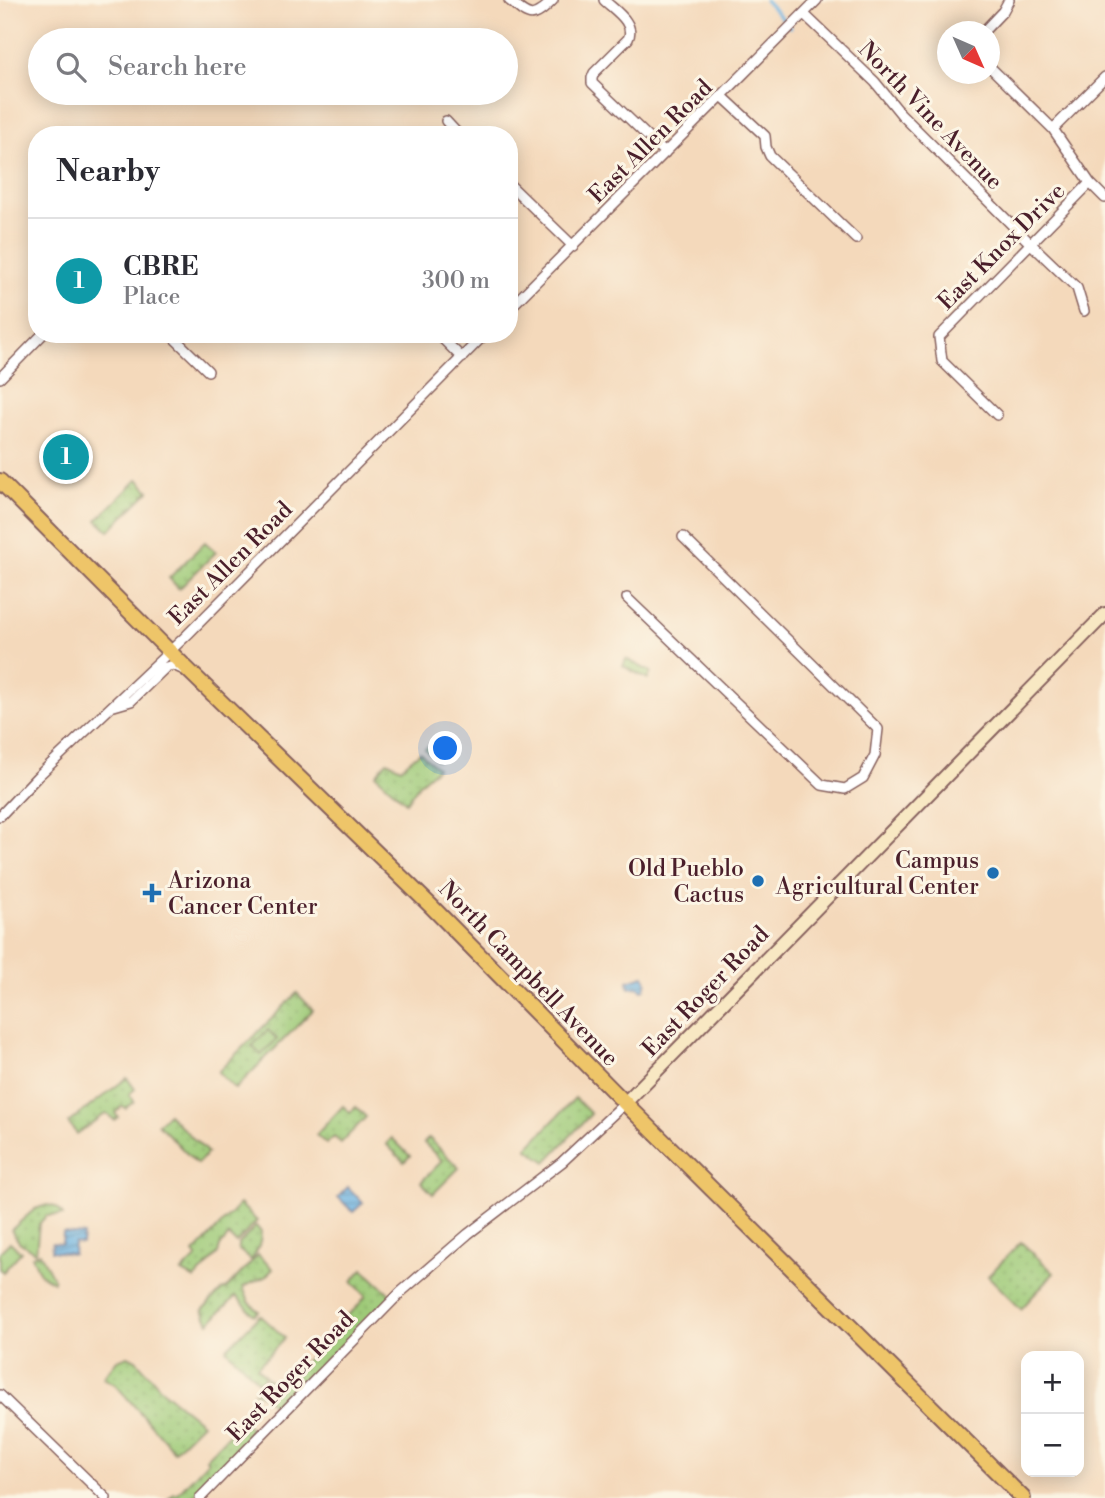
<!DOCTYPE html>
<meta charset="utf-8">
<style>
body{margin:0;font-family:"Libre Bodoni",serif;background:#f2f2f3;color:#2b2b33}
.controls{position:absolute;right:21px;bottom:21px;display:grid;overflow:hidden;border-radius:14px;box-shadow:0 4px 18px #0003}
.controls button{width:63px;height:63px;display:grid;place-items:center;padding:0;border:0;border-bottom:2px solid #e1e1e2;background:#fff;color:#2b2b33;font:35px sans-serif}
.compass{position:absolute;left:937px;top:21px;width:63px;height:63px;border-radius:50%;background:#fff;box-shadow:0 4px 18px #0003;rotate:135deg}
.you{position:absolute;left:446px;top:749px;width:24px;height:24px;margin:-18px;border:5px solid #fff;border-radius:50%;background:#1a73e8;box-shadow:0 0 0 10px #1a73e833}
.badge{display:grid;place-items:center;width:46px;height:46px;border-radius:50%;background:#7c3aed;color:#fff;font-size:23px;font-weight:700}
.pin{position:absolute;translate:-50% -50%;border:4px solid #fff;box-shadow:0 2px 7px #0006}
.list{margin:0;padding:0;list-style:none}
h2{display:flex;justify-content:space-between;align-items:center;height:91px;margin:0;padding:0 28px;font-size:30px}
h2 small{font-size:23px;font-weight:400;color:#7c7c81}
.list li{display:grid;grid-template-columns:46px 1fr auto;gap:21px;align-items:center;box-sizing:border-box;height:126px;padding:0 28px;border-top:2px solid #e1e1e2}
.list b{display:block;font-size:26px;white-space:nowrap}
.list p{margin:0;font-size:23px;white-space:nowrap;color:#7c7c81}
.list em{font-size:23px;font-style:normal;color:#7c7c81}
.icon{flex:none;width:38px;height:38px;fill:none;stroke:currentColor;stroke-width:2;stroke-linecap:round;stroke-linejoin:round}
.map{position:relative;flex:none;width:1105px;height:1498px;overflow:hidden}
.search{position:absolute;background:#fff;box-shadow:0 4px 18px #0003;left:28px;top:28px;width:490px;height:77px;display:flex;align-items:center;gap:18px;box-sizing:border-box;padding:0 24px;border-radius:38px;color:#7c7c81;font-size:26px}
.panel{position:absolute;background:#fff;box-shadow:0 4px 18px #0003;left:28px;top:126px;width:490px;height:217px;border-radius:28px}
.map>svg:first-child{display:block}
.grass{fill:url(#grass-dots);stroke:#747452;stroke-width:2}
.garden{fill:#9eca78;stroke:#747452;stroke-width:2}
.water{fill:url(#water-rules);stroke:#5a6886;stroke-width:2}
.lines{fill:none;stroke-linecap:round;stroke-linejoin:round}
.stream{stroke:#6ab2e2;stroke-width:3.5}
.street-casing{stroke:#86605d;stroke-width:12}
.secondary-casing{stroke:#86605d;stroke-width:16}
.primary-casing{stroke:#86605d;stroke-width:18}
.street{stroke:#fff;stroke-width:9}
.secondary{stroke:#f8e8c3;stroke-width:12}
.primary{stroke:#eec569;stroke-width:14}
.poi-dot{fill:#1f6fb2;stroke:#fcf5e5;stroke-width:2.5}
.labels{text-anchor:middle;stroke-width:6;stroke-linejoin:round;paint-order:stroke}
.street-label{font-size:23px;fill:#4a1f2b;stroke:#fcf5e5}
.poi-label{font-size:23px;fill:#4a1f2b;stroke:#fcf5e5;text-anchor:end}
</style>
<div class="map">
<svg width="1105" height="1498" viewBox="0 0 1105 1498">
<defs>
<pattern id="grass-dots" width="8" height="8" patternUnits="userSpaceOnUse" patternTransform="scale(1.75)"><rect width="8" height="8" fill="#9eca78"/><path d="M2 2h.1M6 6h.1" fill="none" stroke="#8aad68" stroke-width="1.8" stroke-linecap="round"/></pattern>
<pattern id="water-rules" width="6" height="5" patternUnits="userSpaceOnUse" patternTransform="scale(1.75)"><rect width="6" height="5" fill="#6ab2e2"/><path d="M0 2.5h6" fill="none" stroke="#5990b7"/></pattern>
</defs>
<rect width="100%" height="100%" fill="#fcf5e5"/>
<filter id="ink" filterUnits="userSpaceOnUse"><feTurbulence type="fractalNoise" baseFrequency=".0143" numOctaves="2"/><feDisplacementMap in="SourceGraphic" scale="14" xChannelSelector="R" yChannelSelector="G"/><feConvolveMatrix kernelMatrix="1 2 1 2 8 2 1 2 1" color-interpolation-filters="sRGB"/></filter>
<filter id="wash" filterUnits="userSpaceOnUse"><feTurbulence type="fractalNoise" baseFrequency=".00686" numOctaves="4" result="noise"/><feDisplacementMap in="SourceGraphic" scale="28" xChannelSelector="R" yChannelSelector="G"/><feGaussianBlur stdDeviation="1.57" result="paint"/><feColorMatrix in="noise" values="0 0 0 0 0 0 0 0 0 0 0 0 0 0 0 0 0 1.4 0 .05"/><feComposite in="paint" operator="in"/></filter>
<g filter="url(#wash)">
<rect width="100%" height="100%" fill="#f4d9bb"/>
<path class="grass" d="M138,479L149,491L109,531L97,520Z
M205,542L216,552L179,589L169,578Z
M420,752L437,768L420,783L406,802L376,775L387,761L401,768Z
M297,993L313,1010L235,1089L218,1072Z
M127,1078L135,1089L129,1094L134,1101L126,1108L122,1106L115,1113L118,1117L114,1120L106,1113L77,1134L68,1123Z
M575,1098L591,1114L546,1162L527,1148Z
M343,1106L350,1113L356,1107L366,1117L341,1143L334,1137L326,1144L316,1135Z
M168,1114L208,1153L197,1164L158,1124Z
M392,1138L410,1156L404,1162L386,1144Z
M429,1138L459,1168L433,1194L421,1182L442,1161L424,1143Z
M240,1204L257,1221L236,1243L229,1236L220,1246L218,1254L195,1279L182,1272L197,1257L194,1253Z
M47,1205C55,1206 59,1208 63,1215L46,1216L39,1224L36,1253L19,1242L11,1230L35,1209Z
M256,1226L261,1232C261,1243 258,1252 251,1260L238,1249L239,1244Z
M1021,1242L1054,1273L1021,1309L988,1276Z
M40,1253L54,1280L53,1282L40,1274L32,1256Z
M258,1255L273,1269L265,1277L243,1287L249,1302L259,1311L254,1315L236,1296L209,1323L203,1310L223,1289L225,1290Z
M363,1269L392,1296L279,1409L263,1396L254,1392L267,1378L276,1386L297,1366H300L331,1336C333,1324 345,1317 354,1310C358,1306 362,1300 366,1296L352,1281Z
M260,1315L285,1338L257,1367L265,1376L259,1382L226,1349Z
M128,1356L136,1360L166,1394L202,1423L174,1451L115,1384L103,1378L117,1360Z
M242,1421L256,1434L191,1498H169L174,1493H178L208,1461L206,1458Z"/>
<path class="garden" d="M626,659L651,672L648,679L623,666Z
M436,740L446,752L437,761L425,749Z
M268,1030L277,1039L261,1055L252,1046Z
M10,1242L21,1252L3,1272L0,1269V1252Z"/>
<path class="water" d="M644,976L647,981L645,989L642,990L639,987L629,988L628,981Z
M348,1187L363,1203L353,1212L338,1197Z
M63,1233L83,1235L82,1244L74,1243L73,1254L51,1251L52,1243L62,1244Z"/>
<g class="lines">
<path class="stream" d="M765,0L790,27"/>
</g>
</g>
<g filter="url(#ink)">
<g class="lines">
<defs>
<path id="street" d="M509,0C530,18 532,21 553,0
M604,0C614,10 636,23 628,39L594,73L592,78V83L665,153
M804,14L875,82L901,114L1030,243L1077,288L1084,311
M983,32L1003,11L1009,0
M990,67L1053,129L1090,183L1105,198
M722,96L765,136L766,147L770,156L856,239
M446,121L459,135
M1053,129L1105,77
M509,184L573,246
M509,309L817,0
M170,334L208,371
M438,334L462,358
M0,378L43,334
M997,415L942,361L939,337L1090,183
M627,598L822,785L845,789L863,778L875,755L878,729L683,537
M114,706L131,701L166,667L173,665L184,670
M0,816L37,777L187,635L485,334
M0,1395L106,1498
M200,1498L401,1292L468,1234L562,1162L625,1103"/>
<path id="secondary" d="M625,1103L1105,614"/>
<path id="primary" d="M0,481L183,665L431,906L625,1103L1023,1498"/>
</defs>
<use href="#street" class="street-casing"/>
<use href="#secondary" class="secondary-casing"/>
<use href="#primary" class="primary-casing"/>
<use href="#street" class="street"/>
<use href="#secondary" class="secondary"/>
<use href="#primary" class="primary"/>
</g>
</g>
<g class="poi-dot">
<circle cx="993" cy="873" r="7"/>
<circle cx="758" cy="881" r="7"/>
<path d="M148.5 882.5h7v7h7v7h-7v7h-7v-7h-7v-7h7z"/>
</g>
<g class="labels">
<g class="street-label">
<text transform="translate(931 115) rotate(46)" y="8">North Vine Avenue</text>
<text transform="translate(650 141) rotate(-45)" y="8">East Allen Road</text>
<text transform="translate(1001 246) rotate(-45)" y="8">East Knox Drive</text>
<text transform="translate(230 563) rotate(-45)" y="8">East Allen Road</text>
<text transform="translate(529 973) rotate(46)" y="8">North Campbell Avenue</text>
<text transform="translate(705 991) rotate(-46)" y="8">East Roger Road</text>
<text transform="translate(290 1376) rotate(-46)" y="8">East Roger Road</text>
</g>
<g class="poi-label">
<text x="979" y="868">Campus<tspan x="979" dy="26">Agricultural Center</tspan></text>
<text x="744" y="876">Old Pueblo<tspan x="744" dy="26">Cactus</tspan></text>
<text x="168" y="888" text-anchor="start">Arizona<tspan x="168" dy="26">Cancer Center</tspan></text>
</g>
</g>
</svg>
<div class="controls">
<button>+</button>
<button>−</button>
</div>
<svg class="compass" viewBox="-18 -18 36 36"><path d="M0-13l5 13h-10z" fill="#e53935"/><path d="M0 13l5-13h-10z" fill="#7c7c81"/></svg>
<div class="you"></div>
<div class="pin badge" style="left:66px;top:457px;background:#0f9aa8">1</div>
<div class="search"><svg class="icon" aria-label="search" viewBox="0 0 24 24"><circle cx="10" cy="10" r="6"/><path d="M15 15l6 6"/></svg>Search here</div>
<section class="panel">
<h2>Nearby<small></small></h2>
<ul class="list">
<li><span class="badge" style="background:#0f9aa8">1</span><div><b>CBRE</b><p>Place</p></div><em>300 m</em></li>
</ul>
</section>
</div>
